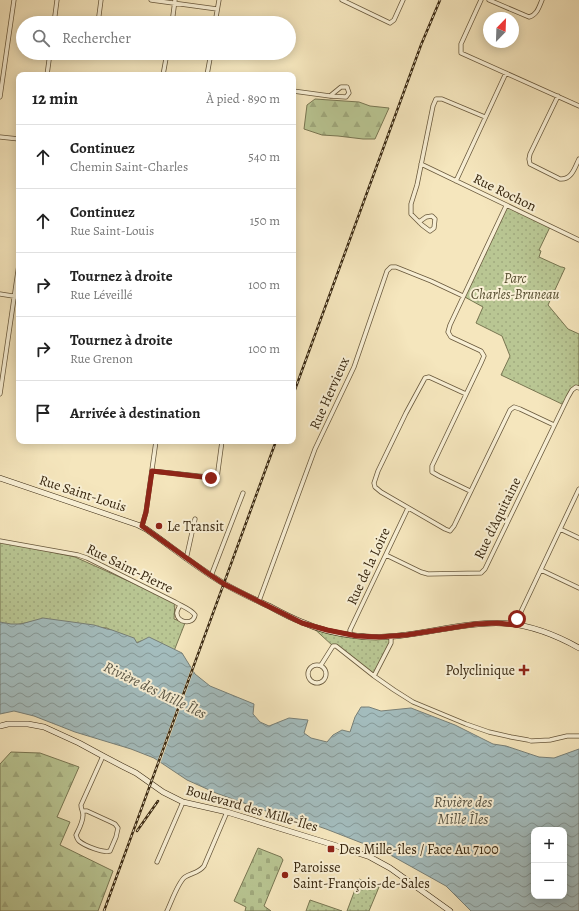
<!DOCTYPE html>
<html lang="fr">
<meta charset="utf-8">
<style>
body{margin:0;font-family:Alegreya,serif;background:#f2f2f2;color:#222}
.controls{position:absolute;right:12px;bottom:12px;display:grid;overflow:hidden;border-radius:8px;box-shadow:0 2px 10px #0003}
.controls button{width:36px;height:36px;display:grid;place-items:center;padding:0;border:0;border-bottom:1px solid #e0e0e0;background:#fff;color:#222;font:20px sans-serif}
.compass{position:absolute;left:483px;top:12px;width:36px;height:36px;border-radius:50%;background:#fff;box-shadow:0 2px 10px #0003;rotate:23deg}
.stop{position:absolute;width:12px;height:12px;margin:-9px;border:3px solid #8f2418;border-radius:50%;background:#fff}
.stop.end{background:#8f2418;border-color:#fff;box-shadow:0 1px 4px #0008}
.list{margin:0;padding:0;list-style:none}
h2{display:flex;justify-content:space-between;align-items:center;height:52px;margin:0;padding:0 16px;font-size:17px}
h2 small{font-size:13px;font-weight:400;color:#767676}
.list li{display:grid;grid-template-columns:26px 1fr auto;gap:12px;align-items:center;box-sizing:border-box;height:64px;padding:0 16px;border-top:1px solid #e0e0e0}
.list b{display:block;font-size:15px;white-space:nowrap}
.list p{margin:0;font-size:13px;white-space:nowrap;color:#767676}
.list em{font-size:13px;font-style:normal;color:#767676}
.icon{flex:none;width:22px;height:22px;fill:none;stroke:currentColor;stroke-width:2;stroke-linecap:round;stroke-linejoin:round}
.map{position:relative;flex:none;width:579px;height:911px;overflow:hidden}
.search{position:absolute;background:#fff;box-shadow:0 2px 10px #0003;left:16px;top:16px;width:280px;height:44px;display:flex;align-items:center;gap:10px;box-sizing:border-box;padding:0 14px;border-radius:22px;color:#767676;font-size:15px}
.panel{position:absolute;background:#fff;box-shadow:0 2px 10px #0003;left:16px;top:72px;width:280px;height:372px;border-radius:8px}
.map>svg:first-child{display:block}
.forest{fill:url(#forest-firs);stroke:#787652}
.cemetery{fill:url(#cemetery-stones);stroke:#787652}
.park{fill:url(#park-dots);stroke:#787652}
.water{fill:url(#water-waves);stroke:#788078;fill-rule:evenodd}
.pier{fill:#f5e6bd}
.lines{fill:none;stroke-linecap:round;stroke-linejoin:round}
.street-casing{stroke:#67573b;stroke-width:5}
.secondary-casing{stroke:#382710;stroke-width:6}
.street{stroke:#f8efd4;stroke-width:3.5}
.secondary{stroke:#f8efd4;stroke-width:5}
.rail-casing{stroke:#382710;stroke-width:2.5}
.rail{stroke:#f8efd4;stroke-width:1;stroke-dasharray:3;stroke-linecap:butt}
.route{stroke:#8f2418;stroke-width:5}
.poi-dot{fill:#8f2418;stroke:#f8efd4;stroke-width:1.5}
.labels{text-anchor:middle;stroke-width:4;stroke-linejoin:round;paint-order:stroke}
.street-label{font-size:14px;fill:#382710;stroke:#f8efd4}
.park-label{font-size:14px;font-style:italic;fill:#584f31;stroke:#f8efd4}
.poi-label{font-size:14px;fill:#382710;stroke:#f8efd4;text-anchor:start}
.water-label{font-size:15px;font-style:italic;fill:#585444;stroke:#f8efd4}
</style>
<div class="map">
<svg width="579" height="911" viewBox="0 0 579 911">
<defs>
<pattern id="forest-firs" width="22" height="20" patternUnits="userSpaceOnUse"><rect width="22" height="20" fill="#b9c693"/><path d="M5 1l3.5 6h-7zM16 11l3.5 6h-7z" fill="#a0aa7e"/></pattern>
<pattern id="cemetery-stones" width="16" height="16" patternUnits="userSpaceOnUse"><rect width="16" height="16" fill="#b9c693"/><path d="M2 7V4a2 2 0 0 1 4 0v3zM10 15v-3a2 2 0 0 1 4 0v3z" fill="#a0aa7e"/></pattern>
<pattern id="park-dots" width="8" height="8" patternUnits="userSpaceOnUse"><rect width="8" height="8" fill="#b9c693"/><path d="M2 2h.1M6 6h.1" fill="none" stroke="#a0aa7e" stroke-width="1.8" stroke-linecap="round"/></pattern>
<pattern id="water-waves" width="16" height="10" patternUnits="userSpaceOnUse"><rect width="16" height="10" fill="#a3bcbd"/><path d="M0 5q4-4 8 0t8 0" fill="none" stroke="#869998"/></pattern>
</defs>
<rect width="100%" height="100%" fill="#f5e6bd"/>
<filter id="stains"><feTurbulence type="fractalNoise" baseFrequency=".005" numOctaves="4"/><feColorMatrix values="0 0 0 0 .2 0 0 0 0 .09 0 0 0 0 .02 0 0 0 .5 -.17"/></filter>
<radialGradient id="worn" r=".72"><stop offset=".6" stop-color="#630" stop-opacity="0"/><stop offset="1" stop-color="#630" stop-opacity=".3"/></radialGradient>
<path class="forest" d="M315,99L359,102L370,106L389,108L375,139H363L338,136L322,135L304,129L307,105Z
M11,752L40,753L79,767L57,817L70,822L60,845L113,871L98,911H0V764Z"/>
<path class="cemetery" d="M258,848L281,857L283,860L264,906L271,911H245L246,907L234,901Z"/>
<path class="park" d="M506,206L550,227L539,250L541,251L539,257L561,267H562L565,268L548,305L568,329L579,334V388L576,387L564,405L501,375L510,356L502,336L476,323L483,307L463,296Z
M0,541L75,557L175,602L174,619L185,623L174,651L141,641L137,643L107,628L95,627L37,621L14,625H0Z
M309,624L334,632L373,635H391L389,644L374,676L336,646H333Z
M359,879L379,887L369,911H347Z
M310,900L342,911H306Z"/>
<path class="water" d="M43,618L94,625L107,629L112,630L134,638L137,643L149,637L182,653L195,674L210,686L254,704L253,714L260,722L269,726L289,718L308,720L304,733L311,738L327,742L333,735L342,730L350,732L355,717L361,707H369L381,711L411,708L455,725L493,744L506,746L539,757L554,758L579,749V911H471L446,886L385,852L326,829L292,817L277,815L216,793L187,780L154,758L131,749L75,732L34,716L14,711L0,714V622L11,624H21ZM534,830H564V896H534Z"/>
<path class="pier" d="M192,666L194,670L160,764L157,762Z"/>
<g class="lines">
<defs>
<path id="street" d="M151,0L217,9
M342,0L390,23L394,20L403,0
M481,0L461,44V53L579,106
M489,0L529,17C537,15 539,7 542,0
M54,23L57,0
M98,23L101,0
M172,23L175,0
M215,23L219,0
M47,75L50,53
M163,75L167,53
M207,75L211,53
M293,91L330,96L346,97L349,93L347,87H341L330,96
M558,96L530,154L529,159L530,164L560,179C572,180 575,167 579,159
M0,97L14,0
M0,137L19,139
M421,164L579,240
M456,181L506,73
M419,222L426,217L432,216L435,219L434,228L430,231L422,225L411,214V204L417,185L433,106L436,99H442L485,117
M0,294L19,297
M0,394L19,264
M466,394L429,377L425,378L406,413L378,471L374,483L375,487L381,492L445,529L450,531L454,526L510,410L514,407L520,409L554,425
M152,471L217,478L222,441
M470,491L439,476L432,472V466L481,363L484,356L481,351L451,337L448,332L450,325L506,206
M142,526L146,512L156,441
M560,529L579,538
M0,541L78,555L87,558L175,602C181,606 191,609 195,615C193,626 177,622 177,614C176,611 179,608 180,605
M386,555L421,572L428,574L481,573L485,569L568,397L572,390L576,387L579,388
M185,558L187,555L195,519
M541,570L579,588
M211,576L243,493
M259,601L315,449L354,367L387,271L391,267H396L431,281L463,296
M516,625L518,618L579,489
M350,635V630L408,508
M308 674a9 9 0 1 1 18 0a9 9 0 1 1-18 0Z
M321,665L333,646H336L374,676L394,690L413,702L466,724L489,732L511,737L528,740L531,741L550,740L567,736H579
M374,676L391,643V637
M83,811H87L111,822L115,824L118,828L116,837L110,851C103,853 85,846 79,841C77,839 77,838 76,835C79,829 83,822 83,815C83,811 81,809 81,805L103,756
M157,862L183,802
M167,911C171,903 178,882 185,877C191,873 199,873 204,866L227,812"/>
<path id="secondary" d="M0,478L138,525L146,529C172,547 196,567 223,583C238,592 254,599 269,606C280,612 291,618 302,622C319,630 339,634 357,636C404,642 449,623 496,623C524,623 554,634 579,648
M0,726L8,724H28L44,727L79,743L103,756L122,766L136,773L163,792L183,802L227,812L337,846L370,857L390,868L450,911"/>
</defs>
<use href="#street" class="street-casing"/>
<use href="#secondary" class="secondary-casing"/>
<use href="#street" class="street"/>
<use href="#secondary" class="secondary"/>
<defs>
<path id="rail" d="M293,395L421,45L440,0
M137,831L158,801
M104,911L276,441"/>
</defs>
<use href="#rail" class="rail-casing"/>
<use href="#rail" class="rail"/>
</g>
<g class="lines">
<path class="route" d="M211,478L152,471L146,512L142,526L206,572L224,584L302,623L327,630L357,636L379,637L406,635L476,624L497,623L516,625L517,619"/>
</g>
<g class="poi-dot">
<circle cx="159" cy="526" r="4"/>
<path d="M522 664h4v4h4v4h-4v4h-4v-4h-4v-4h4z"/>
<rect x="327" y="845" width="8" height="8" rx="2"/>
<circle cx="285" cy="875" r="4"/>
</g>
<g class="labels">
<g class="street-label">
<text transform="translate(505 192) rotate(26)" y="5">Rue Rochon</text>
<text transform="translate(329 393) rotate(-66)" y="5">Rue Hervieux</text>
<text transform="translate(83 493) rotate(18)" y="5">Rue Saint-Louis</text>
<text transform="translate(497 518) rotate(-64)" y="5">Rue d'Aquitaine</text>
<text transform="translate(368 566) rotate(-65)" y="5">Rue de la Loire</text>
<text transform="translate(130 568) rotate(26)" y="5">Rue Saint-Pierre</text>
<text transform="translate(252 808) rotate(16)" y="5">Boulevard des Mille-Îles</text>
</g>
<g class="park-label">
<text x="515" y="283">Parc<tspan x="515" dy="16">Charles-Bruneau</tspan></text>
</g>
<g class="poi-label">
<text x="167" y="531">Le Transit</text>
<text x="515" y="675" text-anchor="end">Polyclinique</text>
<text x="339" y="854">Des Mille-îles / Face Au 7100</text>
<text x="293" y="872">Paroisse<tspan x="293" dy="16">Saint-François-de-Sales</tspan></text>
</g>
<g class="water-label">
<text transform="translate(155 690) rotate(26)" y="5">Rivière des Mille Îles</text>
<text x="463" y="807">Rivière des<tspan x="463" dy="17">Mille Îles</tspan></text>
</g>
</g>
<rect width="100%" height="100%" filter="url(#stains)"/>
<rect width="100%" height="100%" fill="url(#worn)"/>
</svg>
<div class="controls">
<button>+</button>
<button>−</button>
</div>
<svg class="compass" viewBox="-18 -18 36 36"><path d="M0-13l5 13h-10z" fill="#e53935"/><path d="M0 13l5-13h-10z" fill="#767676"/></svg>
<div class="stop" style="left:517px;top:619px"></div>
<div class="stop end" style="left:211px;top:478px"></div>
<div class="search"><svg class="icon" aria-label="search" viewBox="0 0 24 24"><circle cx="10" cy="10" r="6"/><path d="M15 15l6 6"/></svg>Rechercher</div>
<section class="panel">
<h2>12 min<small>À pied · 890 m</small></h2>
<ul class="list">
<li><svg class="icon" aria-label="ahead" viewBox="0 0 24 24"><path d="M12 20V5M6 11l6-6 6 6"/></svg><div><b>Continuez</b><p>Chemin Saint-Charles</p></div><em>540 m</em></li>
<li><svg class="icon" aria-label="ahead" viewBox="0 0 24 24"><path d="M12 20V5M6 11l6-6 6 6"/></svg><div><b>Continuez</b><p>Rue Saint-Louis</p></div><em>150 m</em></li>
<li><svg class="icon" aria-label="right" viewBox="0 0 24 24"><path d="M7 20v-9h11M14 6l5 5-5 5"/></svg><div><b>Tournez à droite</b><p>Rue Léveillé</p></div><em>100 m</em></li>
<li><svg class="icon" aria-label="right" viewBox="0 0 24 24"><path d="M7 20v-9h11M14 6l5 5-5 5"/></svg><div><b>Tournez à droite</b><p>Rue Grenon</p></div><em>100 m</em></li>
<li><svg class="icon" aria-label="arrive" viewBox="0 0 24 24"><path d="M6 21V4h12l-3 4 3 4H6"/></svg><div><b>Arrivée à destination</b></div></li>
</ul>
</section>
</div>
